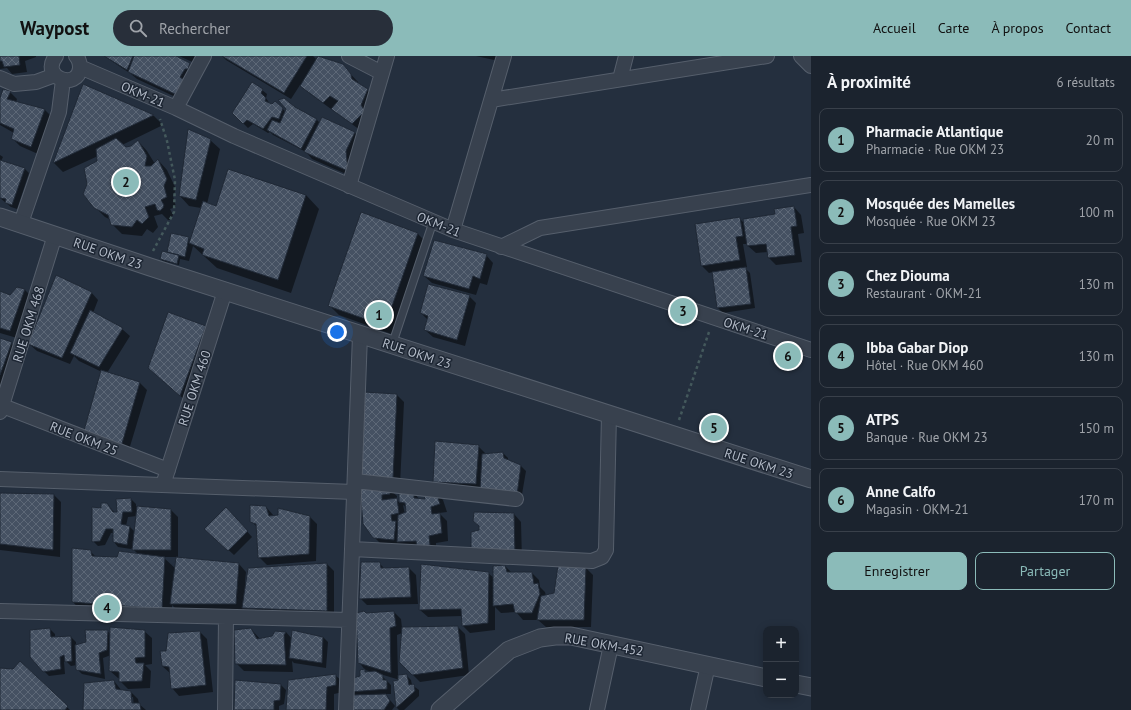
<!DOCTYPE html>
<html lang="fr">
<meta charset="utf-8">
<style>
body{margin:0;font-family:"PT Sans",sans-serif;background:#282f3a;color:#f1f3f6}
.controls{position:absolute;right:12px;bottom:12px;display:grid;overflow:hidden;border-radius:8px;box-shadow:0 2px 10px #0003}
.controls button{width:36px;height:36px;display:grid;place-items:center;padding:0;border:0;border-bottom:1px solid #39404a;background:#1b232e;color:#f1f3f6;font:20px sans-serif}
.you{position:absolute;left:337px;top:276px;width:14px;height:14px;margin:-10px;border:3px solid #fff;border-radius:50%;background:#1a73e8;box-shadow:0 0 0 6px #1a73e833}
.badge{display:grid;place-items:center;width:26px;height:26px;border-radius:50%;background:#8bbbb9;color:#111;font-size:13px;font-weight:700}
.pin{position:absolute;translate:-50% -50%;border:2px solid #fff;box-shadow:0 1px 4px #0006}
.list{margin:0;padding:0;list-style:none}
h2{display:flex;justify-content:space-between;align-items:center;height:52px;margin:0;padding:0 16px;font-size:17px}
h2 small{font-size:13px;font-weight:400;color:#a0a4aa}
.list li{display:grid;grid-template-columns:26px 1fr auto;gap:12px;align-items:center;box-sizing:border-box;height:64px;margin:0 8px 8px;padding:0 8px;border:1px solid #39404a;border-radius:8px}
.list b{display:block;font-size:15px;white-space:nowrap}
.list p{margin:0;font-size:13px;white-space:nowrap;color:#a0a4aa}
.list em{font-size:13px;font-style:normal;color:#a0a4aa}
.actions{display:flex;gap:8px;padding:12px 16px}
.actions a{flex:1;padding:9px 0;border:1px solid #8bbbb9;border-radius:8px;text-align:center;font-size:14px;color:#8bbbb9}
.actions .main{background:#8bbbb9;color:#111}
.icon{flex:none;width:22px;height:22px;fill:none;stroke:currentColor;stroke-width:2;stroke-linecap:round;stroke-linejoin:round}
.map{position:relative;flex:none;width:811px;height:654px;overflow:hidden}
header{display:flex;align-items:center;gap:24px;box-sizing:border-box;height:56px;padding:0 20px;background:#8bbbb9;color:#111}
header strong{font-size:19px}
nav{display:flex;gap:22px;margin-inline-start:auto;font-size:14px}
.search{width:280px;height:36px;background:#282f3a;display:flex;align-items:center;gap:10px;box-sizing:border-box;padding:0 14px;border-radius:22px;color:#a0a4aa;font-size:15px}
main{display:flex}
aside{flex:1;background:#1b232e}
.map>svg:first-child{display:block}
.shadow{fill:#0007;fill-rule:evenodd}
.building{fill:url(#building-cross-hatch);stroke:#1f2835}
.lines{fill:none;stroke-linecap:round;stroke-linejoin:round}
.service-casing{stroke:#565f6c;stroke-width:9}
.minor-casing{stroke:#565f6c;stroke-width:16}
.tertiary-casing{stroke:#565f6c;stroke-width:19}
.path{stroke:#44595c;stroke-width:2.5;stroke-dasharray:3 3;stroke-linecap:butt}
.service{stroke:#38414e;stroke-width:7}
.minor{stroke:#38414e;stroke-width:14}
.tertiary{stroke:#38414e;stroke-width:17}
.labels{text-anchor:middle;stroke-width:3;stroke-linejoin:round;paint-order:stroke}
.street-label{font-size:13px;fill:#b4bcc9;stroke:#1d2633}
</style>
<header>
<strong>Waypost</strong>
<div class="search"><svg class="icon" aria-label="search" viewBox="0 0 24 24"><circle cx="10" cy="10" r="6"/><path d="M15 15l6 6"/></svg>Rechercher</div>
<nav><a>Accueil</a><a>Carte</a><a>À propos</a><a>Contact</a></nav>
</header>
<main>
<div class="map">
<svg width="811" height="654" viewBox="0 0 811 654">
<defs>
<pattern id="building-cross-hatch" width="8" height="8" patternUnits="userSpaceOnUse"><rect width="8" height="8" fill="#455162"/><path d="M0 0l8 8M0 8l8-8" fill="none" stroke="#5d6877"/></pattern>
</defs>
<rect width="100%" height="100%" fill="#242f3e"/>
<path class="shadow" d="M0,0H36V1L25,5L27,16L12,18L7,12L0,13Z
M104,0H174L190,8L197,15L184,45L137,23L131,18Z
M179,0H202L199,9Z
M222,0H313L317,4L342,9L358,26V28L367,33L374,41L360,74L309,37L300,29L291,43L226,4Z
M476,0H505L503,6Z
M83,30L154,60L163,69L122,89L126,92L132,91L138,85L147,95L155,108L158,104L167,114L176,133L173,140L176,151L170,153L173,159L170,164H168L162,158L154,160L158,171L153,177L147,173L142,180L122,178L112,168L111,164L105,161L95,151L98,100L63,116L54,107Z
M262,34L267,38L266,42L270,48L272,49L275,46L286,56L295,51L317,64L320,67L355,77L362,84L355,122L312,103L306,96L273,79L270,76L268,77L253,68L248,72L233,57Z
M10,36L17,43L16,46L44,53L52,61L38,98L20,90L13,83L14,77L0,69V46Z
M210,84L220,93L207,148L216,151L306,139L319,153L291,237L217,212L193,190L189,205L180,203L179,209L163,205L161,203L168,197L172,178L188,182L191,185L201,152L189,150L180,140Z
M0,99L3,101L1,105L24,112L29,117L17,153L11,151L0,142Z
M794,151L801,159L804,177L798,178L802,206L776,209L769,202L768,196L756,197L748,190V188H743L747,211L745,212L750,217L755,252L723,257L718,252L713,216L709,217L702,210L739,162L745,168L776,159Z
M362,157L418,178L427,187L394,279L339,259L329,249Z
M486,199L493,207L487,229L480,227L476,239L432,227L424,220Z
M25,234L32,241L17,282L0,277V236L11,240Z
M91,236L98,244L93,257L122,273L130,280L107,317L140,327L147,334L128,397L91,385L102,316L79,305L74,300L70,308L37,295L29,288Z
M469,240L476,247L465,290L433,281L425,274L428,264L421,257Z
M206,271L213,278L187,346L157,319Z
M0,283L11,287L19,294L0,344Z
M397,339L404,346L400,429L369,427Z
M478,390L486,398L503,397L508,402V405L521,410L526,415L521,444L441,433L434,426Z
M361,433H389L397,440V444L400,447V437H414L420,444H426L436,437L443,444L447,456L439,457L447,465L448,485L436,487V496L382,489L374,481ZM403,449L407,452L408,457L405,458Z
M0,438L54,439L61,446L60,501L0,494Z
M131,443L136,448V450L171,454L178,461V502L239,508L246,516L245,526L327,508L334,515V561L250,559L243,553V555H178L172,549V562L82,556L73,546L90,495L96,501L118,502L139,499L132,492L131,493L118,491L114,486V477H111L105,489L98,490L93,485L102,453L107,448L115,457H118ZM137,460L135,476L130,471L126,470L128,461ZM163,501H177L176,513Z
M266,451L274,460L310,461L317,468L316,505L267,509L259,501L258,472L251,465Z
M231,457L252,481L234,499L210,477Z
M514,458L521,466L522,505L480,475V471L474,465Z
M379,507L385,513L409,512L416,519L418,548L367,549L360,542Z
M505,510L512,517H532L539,524L540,531L545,536L546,540L554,538L559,510L586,512L593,519L591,571H546L538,564H523L516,556L501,557L495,551V574L470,577L463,570L462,560L428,561L420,554L488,517L494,522Z
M394,556L401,563L402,572L458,571L465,578L469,619L420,626L400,606L402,577L397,579L398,620L406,619L411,624L412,629L419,634V640L404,654H399L397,652L394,626L400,624L380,618L391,629V638H385L395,650L392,654H353L354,639L351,636L364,614L367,617L373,616L365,614L359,606L366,558Z
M50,573L55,578V582L71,581L76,586V590L87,587L107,575L111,578L144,575L152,582V608L145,609L151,615L150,632L128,633L120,625V622H118L110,615L111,599L103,602L105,623L82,618L77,613V609L71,610L66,605L64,606L65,618L49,620L44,615Z
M251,573L260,583L272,581L275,576H286L292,583L323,581L328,586L326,612L294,607L292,605L293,616L244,615L236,607Z
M200,576L207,583L213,636L179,640L172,632L170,617L162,610Z
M20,607L70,654H0V613L13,614Z
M335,619L343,626V636L334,638V654H287Z
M114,625L122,635L131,636L138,643L139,648L146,654H84ZM131,641H133L134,652H132Z
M281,629L286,634L284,648L279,650V654H235Z"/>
<path class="building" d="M0,0H19L20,9L4,11L2,5H0Z
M104,0H133L127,14Z
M134,0H176L190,7L188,13H185L180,21L184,24L177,39L128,16Z
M222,0H307L284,37Z
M318,0L343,8L351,18L352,23L368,33L361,49L365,55L352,68L331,53L338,45L330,40L323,47L300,30Z
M252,26L263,33L261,37L266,42L265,45L272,48L275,45L283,52L279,63L272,61L263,73L247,64L243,68L232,57Z
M83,28L154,59L53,107Z
M3,33L11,35L7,43L45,53L31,91L11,83L14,73L0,67V42Z
M284,42L295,51L317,63L301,93L267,74L272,64L280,67L286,53L278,44Z
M322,61L355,76L346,95L348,115L304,96Z
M188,73L211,83L196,144L179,140Z
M116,82L126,91L131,90L138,84L147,100L145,110H151L158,103L167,123L164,130L167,141L161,144L164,149L163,152L160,155L157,154L155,148L145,151L149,161L142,168L137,164L132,171L111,169L108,159L94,152L83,138L87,128L84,112L97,105L96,93Z
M0,104L25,112L12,149L5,147L6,143L0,142Z
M228,113L306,139L278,224L202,199L204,193L189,187L203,145L216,150Z
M794,150L797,170L791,171L795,199L768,202L766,188L747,190L743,163L775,158L774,153Z
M361,156L418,177L385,270L328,250Z
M740,161L743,180L736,181L740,204L701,210L695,168Z
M171,177L189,181L185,201L167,196Z
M434,184L487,198L480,223L473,220L469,233L423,220Z
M162,195L179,199L177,208L160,203Z
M746,211L751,248L717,252L712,216Z
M56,219L92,236L62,302L28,288Z
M428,228L470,239L457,284L424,274L428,260L420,257Z
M17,231L25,233L10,275L0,272V235L10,239Z
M90,254L123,272L99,311L70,297Z
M168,256L206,270L180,340L148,312Z
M0,282L12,286L0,319Z
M101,314L140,326L121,391L83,378Z
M364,336L397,338L393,422L360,420Z
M435,385L479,389L476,428L433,426Z
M503,396L504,402L521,409L517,439L480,434L482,398Z
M360,432H390V438L382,439V444L397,442L399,457L391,459L392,465H396L394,484L373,482L363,468Z
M399,436H414V442L425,443L423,437L436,436L440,448L431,451L432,458L440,457L442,477L429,480L430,489L417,492L416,485L397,486L398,459L406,456L405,447L399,446Z
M0,437L54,438L53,494L0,488Z
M131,442L132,456H123L121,468L130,470L127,489L113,486V473H106L100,485L92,486V451L101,452V447H107L113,456H117L116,443Z
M250,449L266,450L269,460L278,459V452L310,460L309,498L258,502L256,468L250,466Z
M137,450L171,453V494H132Z
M226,451L248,475L228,495L204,473Z
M474,456L514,457L515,498L471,495V476L479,474V470L473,465Z
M72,492L91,494L92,500L117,501L119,495L165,501L162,553L72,546Z
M176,501L239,507L236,548H170Z
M361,506H380L381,512L409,511L411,541L359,543Z
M327,507V555L242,552L248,512Z
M421,508L489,516L488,567L462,570L461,553L419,554Z
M505,509L507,516H532L534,528L538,527L540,538L532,557H515L513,548L493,550V510Z
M558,509L586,511L584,564H537L541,540L554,537Z
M364,555L366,557L394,555L396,570L390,572L391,617L358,607L356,557Z
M458,570L463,612L412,619L399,606L402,571Z
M110,571L145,574V601L135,602L136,607H144L142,625L119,626V616L109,615Z
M50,572L51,581L71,580L72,605L65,606L64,599L60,601L61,613L43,616L30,601V574Z
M251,572L257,583L272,580L275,575L286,576L284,579L286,609L235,608L234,574Z
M85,574H108L107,594L99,597L101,618L76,614L75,589L86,586Z
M292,574L323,581L322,607L289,602Z
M200,575L206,629L171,633L169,611L162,610L160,595H166L168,577Z
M20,605L68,650L65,654H0V612L13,613Z
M365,613V616L375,615L383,619V624H387V633L350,636V623L360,620V614Z
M336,618V629L327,631L326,654H286L288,624Z
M407,618L409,629L414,628L415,635L396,652L393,625L398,624V619Z
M114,624L116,633L131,635L132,647H140L141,654H83L84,627Z
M235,624L281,628L280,644L274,645V654H234Z
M386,638L390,645L384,654H352L353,639Z"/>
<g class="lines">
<defs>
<path id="service" d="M392,289L433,166"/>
<path id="minor" d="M56,0C39,22 78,35 80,12C80,7 79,3 76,0
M349,0L382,17
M801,0L811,10
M80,11L176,52L234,80L453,174L811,294
M0,22L14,28L36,26L55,19
M620,23L626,0
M491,44L767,0
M176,52L204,0
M349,130L387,0
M21,167L59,56L63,24
M453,174L504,0
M501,191L540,172L811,129
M0,349L168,414
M0,356L55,179
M0,423L354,436
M355,425L516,443
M163,429L225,235
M352,493L592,505L602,501L606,494L609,358
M0,555L349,564
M225,654L226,561
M346,654L360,279
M597,654L611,589
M698,654L708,609"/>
<path id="tertiary" d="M0,161L150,211L811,423
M796,628L811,631
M440,654L509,594L540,582L555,580H571L766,622"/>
</defs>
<use href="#service" class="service-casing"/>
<use href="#minor" class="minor-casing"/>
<use href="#tertiary" class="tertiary-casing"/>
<path class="path" d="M153,195L174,156L175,124L167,85L160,63
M679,364L709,276"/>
<use href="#service" class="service"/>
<use href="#minor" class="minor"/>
<use href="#tertiary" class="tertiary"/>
</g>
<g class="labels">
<g class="street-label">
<text transform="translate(143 38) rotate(23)" y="5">OKM-21</text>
<text transform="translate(439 168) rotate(22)" y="5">OKM-21</text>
<text transform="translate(108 197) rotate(19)" y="5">RUE OKM 23</text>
<text transform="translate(28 268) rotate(-73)" y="5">RUE OKM 468</text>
<text transform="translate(746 272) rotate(18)" y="5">OKM-21</text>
<text transform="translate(417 297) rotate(18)" y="5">RUE OKM 23</text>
<text transform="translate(194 332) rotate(-72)" y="5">RUE OKM 460</text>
<text transform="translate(84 382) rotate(21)" y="5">RUE OKM 25</text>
<text transform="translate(759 407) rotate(18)" y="5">RUE OKM 23</text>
<text transform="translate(604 588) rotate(10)" y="5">RUE OKM-452</text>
</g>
</g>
</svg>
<div class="controls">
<button>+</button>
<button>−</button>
</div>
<div class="you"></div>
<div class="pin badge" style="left:379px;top:259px">1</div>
<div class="pin badge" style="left:126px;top:126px">2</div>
<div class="pin badge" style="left:683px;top:255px">3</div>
<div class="pin badge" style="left:107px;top:552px">4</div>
<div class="pin badge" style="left:714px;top:372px">5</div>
<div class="pin badge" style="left:788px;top:300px">6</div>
</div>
<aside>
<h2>À proximité<small>6 résultats</small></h2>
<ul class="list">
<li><span class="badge">1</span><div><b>Pharmacie Atlantique</b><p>Pharmacie · Rue OKM 23</p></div><em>20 m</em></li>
<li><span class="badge">2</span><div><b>Mosquée des Mamelles</b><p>Mosquée · Rue OKM 23</p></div><em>100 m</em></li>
<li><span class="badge">3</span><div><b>Chez Diouma</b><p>Restaurant · OKM-21</p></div><em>130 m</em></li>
<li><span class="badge">4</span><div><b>Ibba Gabar Diop</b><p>Hôtel · Rue OKM 460</p></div><em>130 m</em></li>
<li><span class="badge">5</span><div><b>ATPS</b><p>Banque · Rue OKM 23</p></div><em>150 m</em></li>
<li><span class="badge">6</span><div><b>Anne Calfo</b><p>Magasin · OKM-21</p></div><em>170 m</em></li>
</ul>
<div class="actions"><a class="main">Enregistrer</a><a>Partager</a></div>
</aside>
</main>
